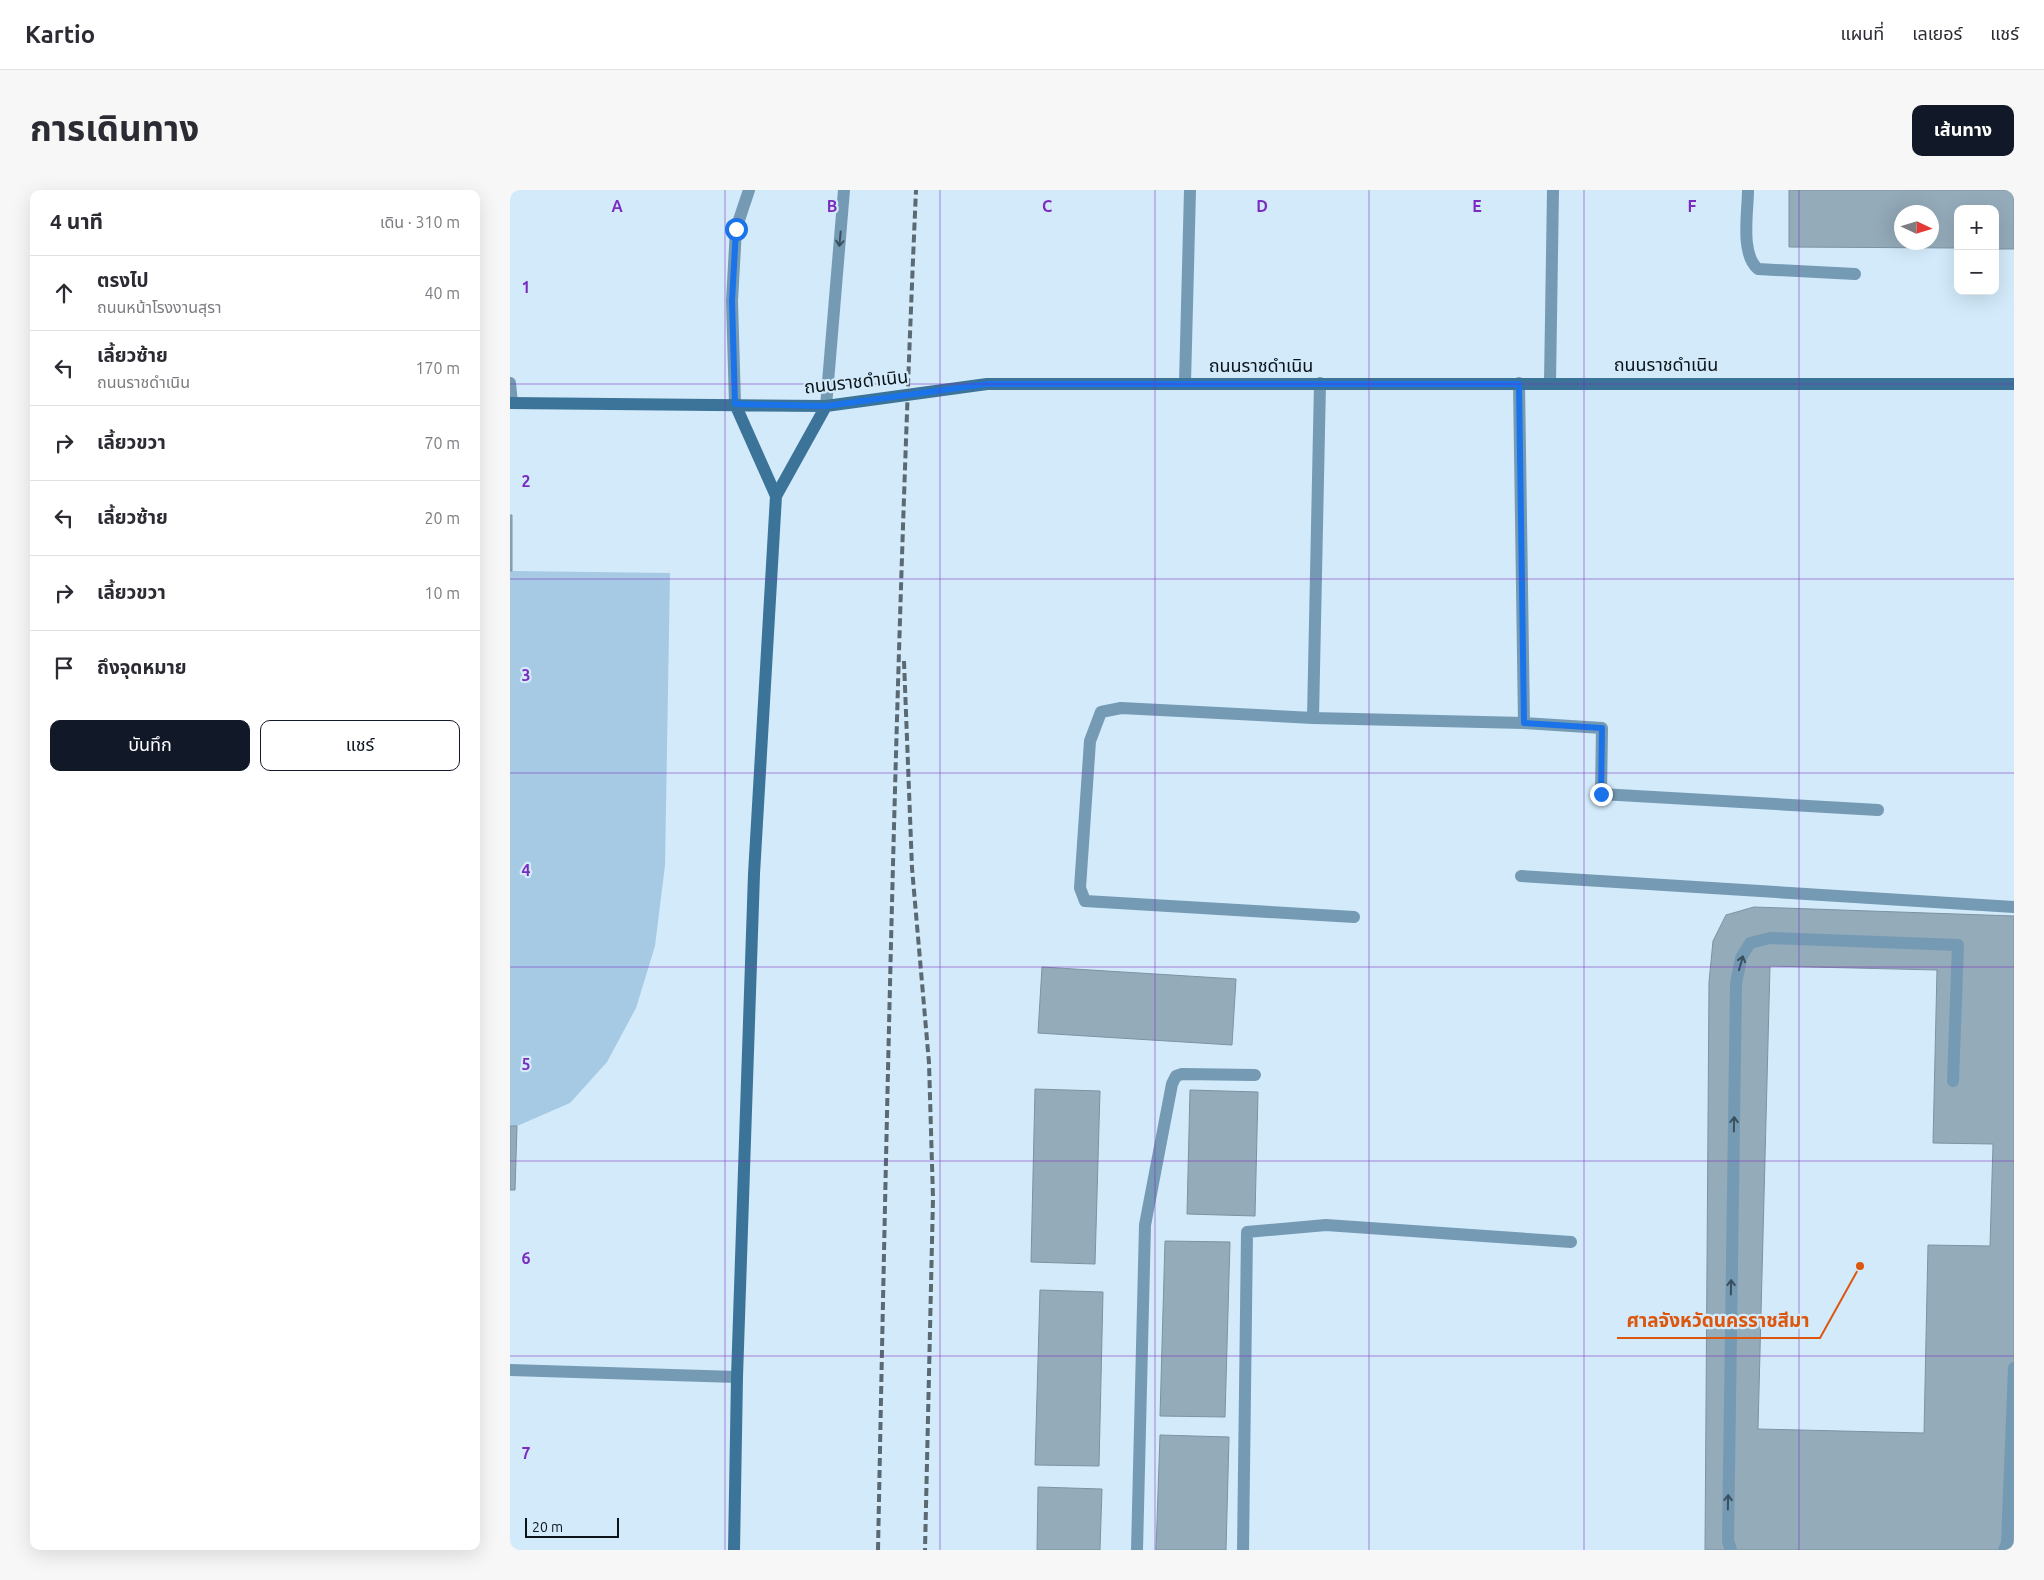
<!DOCTYPE html>
<html lang="th">
<meta charset="utf-8">
<style>
body{margin:0;font-family:Ubuntu,"Noto Sans Thai",sans-serif;background:#f7f7f7;color:#2b2b33}
.controls{position:absolute;right:15px;top:15px;display:grid;overflow:hidden;border-radius:10px;box-shadow:0 5px 20px #0002}
.controls button{width:45px;height:45px;display:grid;place-items:center;padding:0;border:0;border-bottom:1px solid #e1e1e2;background:#fff;color:#2b2b33;font:25px sans-serif}
.compass{position:absolute;left:1384px;top:15px;width:45px;height:45px;border-radius:50%;background:#fff;box-shadow:0 5px 20px #0002;rotate:94deg}
.scale{position:absolute;left:15px;bottom:12px;width:94px;box-sizing:border-box;padding-left:5px;border:2px solid #0c1419;border-top:0;font-size:14px;line-height:18px;white-space:nowrap;color:#0c1419;-webkit-text-stroke:4px #d2eafa;paint-order:stroke}
.stop{position:absolute;width:15px;height:15px;margin:-11px;border:4px solid #1a73e8;border-radius:50%;background:#fff}
.stop.end{background:#1a73e8;border-color:#fff;box-shadow:0 1px 5px #0008}
.list{margin:0;padding:0;list-style:none}
h2{display:flex;justify-content:space-between;align-items:center;height:65px;margin:0;padding:0 20px;font-size:21px}
h2 small{font-size:16px;font-weight:400;color:#7c7c81}
.list li{display:grid;grid-template-columns:32px 1fr auto;gap:15px;align-items:center;box-sizing:border-box;height:75px;padding:0 20px;border-top:1px solid #e1e1e2}
.list b{display:block;font-size:19px;white-space:nowrap}
.list p{margin:0;font-size:16px;white-space:nowrap;color:#7c7c81}
.list em{font-size:16px;font-style:normal;color:#7c7c81}
.actions{display:flex;gap:10px;padding:15px 20px}
.actions a{flex:1;padding:11px 0;border:1px solid #111827;border-radius:10px;text-align:center;font-size:18px;color:#111827}
.actions .main{background:#111827;color:#fff}
.icon{flex:none;width:28px;height:28px;fill:none;stroke:currentColor;stroke-width:2;stroke-linecap:round;stroke-linejoin:round}
.map{position:relative;flex:none;width:1504px;height:1360px;overflow:hidden;border-radius:10px}
header{display:flex;align-items:center;gap:30px;box-sizing:border-box;height:70px;padding:0 25px;background:#fff;border-bottom:1px solid #e1e1e2}
header strong{font-size:24px}
nav{display:flex;gap:28px;margin-inline-start:auto;font-size:18px}
.intro{display:flex;align-items:center;justify-content:space-between;box-sizing:border-box;height:120px;padding:0 30px}
h1{margin:0;font-size:35px}
.button{padding:12px 22px;border-radius:10px;background:#111827;color:#fff;font-size:18px;font-weight:700}
main{display:flex;gap:30px;padding:0 30px}
aside{flex:1;background:#fff;border-radius:10px;box-shadow:0 5px 20px #0002}
.map>svg:first-child{display:block}
.green{fill:#a6cae3}
.building{fill:#94abba;stroke:#7d93a3;fill-rule:evenodd}
.lines{fill:none;stroke-linecap:round;stroke-linejoin:round}
.lane{stroke:#759ab3;stroke-width:12}
.street{stroke:#759ab3;stroke-width:12}
.secondary{stroke:#3b7498;stroke-width:12}
.rail{stroke:#5a6972;stroke-width:4;stroke-dasharray:8 4;stroke-linecap:butt}
.oneway{stroke:#3b505e}
.route{stroke:#1a73e8;stroke-width:6}
.grid{fill:none;stroke:#7b2cbf;stroke-width:1;stroke-opacity:0.55}
.labels{text-anchor:middle;stroke-width:4.5;stroke-linejoin:round;paint-order:stroke}
.street-label{font-size:18px;fill:#0c1419;stroke:#d2eafa}
.grid-label{font-size:16px;text-anchor:middle;font-weight:bold;fill:#7b2cbf;stroke:#d2eafa;stroke-width:4.5;stroke-linejoin:round;paint-order:stroke}
.leader{fill:none;stroke:#dd560d;stroke-width:2}
.callout-dot{fill:#dd560d;stroke:#d2eafa;stroke-width:2}
.callout-label{font-size:19px;text-anchor:middle;font-weight:bold;fill:#dd560d;stroke:#d2eafa;stroke-width:4.5;stroke-linejoin:round;paint-order:stroke}
</style>
<header>
<strong>Kartio</strong>
<nav><a>แผนที่</a><a>เลเยอร์</a><a>แชร์</a></nav>
</header>
<div class="intro"><h1>การเดินทาง</h1><a class="button">เส้นทาง</a></div>
<main>
<aside>
<h2>4 นาที<small>เดิน · 310 m</small></h2>
<ul class="list">
<li><svg class="icon" aria-label="ahead" viewBox="0 0 24 24"><path d="M12 20V5M6 11l6-6 6 6"/></svg><div><b>ตรงไป</b><p>ถนนหน้าโรงงานสุรา</p></div><em>40 m</em></li>
<li><svg class="icon" aria-label="left" viewBox="0 0 24 24"><path d="M17 20v-9H6M10 6l-5 5 5 5"/></svg><div><b>เลี้ยวซ้าย</b><p>ถนนราชดำเนิน</p></div><em>170 m</em></li>
<li><svg class="icon" aria-label="right" viewBox="0 0 24 24"><path d="M7 20v-9h11M14 6l5 5-5 5"/></svg><div><b>เลี้ยวขวา</b></div><em>70 m</em></li>
<li><svg class="icon" aria-label="left" viewBox="0 0 24 24"><path d="M17 20v-9H6M10 6l-5 5 5 5"/></svg><div><b>เลี้ยวซ้าย</b></div><em>20 m</em></li>
<li><svg class="icon" aria-label="right" viewBox="0 0 24 24"><path d="M7 20v-9h11M14 6l5 5-5 5"/></svg><div><b>เลี้ยวขวา</b></div><em>10 m</em></li>
<li><svg class="icon" aria-label="arrive" viewBox="0 0 24 24"><path d="M6 21V4h12l-3 4 3 4H6"/></svg><div><b>ถึงจุดหมาย</b></div></li>
</ul>
<div class="actions"><a class="main">บันทึก</a><a>แชร์</a></div>
</aside>
<div class="map">
<svg width="1504" height="1360" viewBox="0 0 1504 1360">
<rect width="100%" height="100%" fill="#d2eafa"/>
<path class="green" d="M0,325H2V381L160,383L155,675L145,756L126,818L97,872L60,913L7,936L5,1000H0Z"/>
<path class="building" d="M1279,0H1504V59H1485V19H1448V58L1279,57ZM1392,22H1422V52H1392Z
M0,325H2V381H0Z
M1244,717L1504,726V1360H1195L1199,792L1203,751L1216,725Z
M1260,776L1427,780L1423,953L1483,954L1480,1056L1418,1055L1414,1243L1248,1239Z
M532,777L726,789L722,855L528,843Z
M525,899L590,901L585,1074L521,1072Z
M680,900L748,902L745,1026L677,1024Z
M0,936H7L5,1000H0Z
M655,1051L720,1052L715,1227L650,1226Z
M530,1100L593,1102L589,1276L525,1275Z
M650,1245L719,1247L716,1360H646Z
M528,1297L592,1299L590,1360H527Z"/>
<g class="lines">
<path class="lane" d="M1238,0C1238,22 1230,64 1248,79L1345,84
M0,193L2,213
M675,193L680,0
M1040,193L1043,0
M0,1180L227,1187
M627,1360L635,1035L662,894L666,886L672,884L745,885
M1221,1360L1218,1351L1226,794L1231,768L1240,753L1260,748L1448,755L1443,891
M1494,1360L1497,1353L1504,1178"/>
<path class="street" d="M225,214L222,111L226,39L239,0
M316,216L334,0
M803,528L810,193
M1014,533L1092,538L1091,604L1368,620
M1011,686L1504,717
M844,727L575,711L570,698L580,551L591,522L611,518L803,528L1014,533L1009,193
M733,1360L737,1042L816,1035L1061,1052"/>
<path class="secondary" d="M0,213L316,216L477,194H1504
M266,306L316,216
M224,1360L227,1187L244,684L266,306L225,214"/>
<path class="rail" d="M394,471L402,678L419,873L423,1008L415,1360
M368,1360C377,906 386,453 406,0"/>
</g>
<defs><path id="oneway-shaft" d="M-6 0H5M1.5-3L5.5 0L1.5 3" fill="none" stroke-width="1.6" stroke-linecap="round" stroke-linejoin="round" transform="scale(1.25)"/></defs>
<g class="oneway">
<use href="#oneway-shaft" transform="translate(330 49) rotate(95)"/>
<use href="#oneway-shaft" transform="translate(1231 773) rotate(-74)"/>
<use href="#oneway-shaft" transform="translate(1224 934) rotate(-89)"/>
<use href="#oneway-shaft" transform="translate(1221 1097) rotate(-89)"/>
<use href="#oneway-shaft" transform="translate(1218 1312) rotate(-89)"/>
</g>
<g class="lines">
<path class="route" d="M226,39L222,111L225,214L316,216L477,194H1009L1014,533L1092,538L1091,604"/>
</g>
<path class="grid" d="M215,0V1360M430,0V1360M645,0V1360M859,0V1360M1074,0V1360M1289,0V1360M0,194H1504M0,389H1504M0,583H1504M0,777H1504M0,971H1504M0,1166H1504"/>
<g class="labels">
<g class="street-label">
<text x="1156" y="181">ถนนราชดำเนิน</text>
<text x="751" y="182">ถนนราชดำเนิน</text>
<text transform="translate(346 192) rotate(-6)" y="6">ถนนราชดำเนิน</text>
</g>
</g>
<g class="grid-label">
<text x="107" y="22">A</text>
<text x="322" y="22">B</text>
<text x="537" y="22">C</text>
<text x="752" y="22">D</text>
<text x="967" y="22">E</text>
<text x="1182" y="22">F</text>
<text x="16" y="103">1</text>
<text x="16" y="297">2</text>
<text x="16" y="491">3</text>
<text x="16" y="686">4</text>
<text x="16" y="880">5</text>
<text x="16" y="1074">6</text>
<text x="16" y="1269">7</text>
</g>
<path class="leader" d="M1350 1076L1310 1148H1107"/>
<circle class="callout-dot" cx="1350" cy="1076" r="5"/>
<g class="callout-label">
<text x="1208" y="1137">ศาลจังหวัดนครราชสีมา</text>
</g>
</svg>
<div class="controls">
<button>+</button>
<button>−</button>
</div>
<svg class="compass" viewBox="-18 -18 36 36"><path d="M0-13l5 13h-10z" fill="#e53935"/><path d="M0 13l5-13h-10z" fill="#7c7c81"/></svg>
<div class="scale">20 m</div>
<div class="stop" style="left:226px;top:39px"></div>
<div class="stop end" style="left:1091px;top:604px"></div>
</div>
</main>
